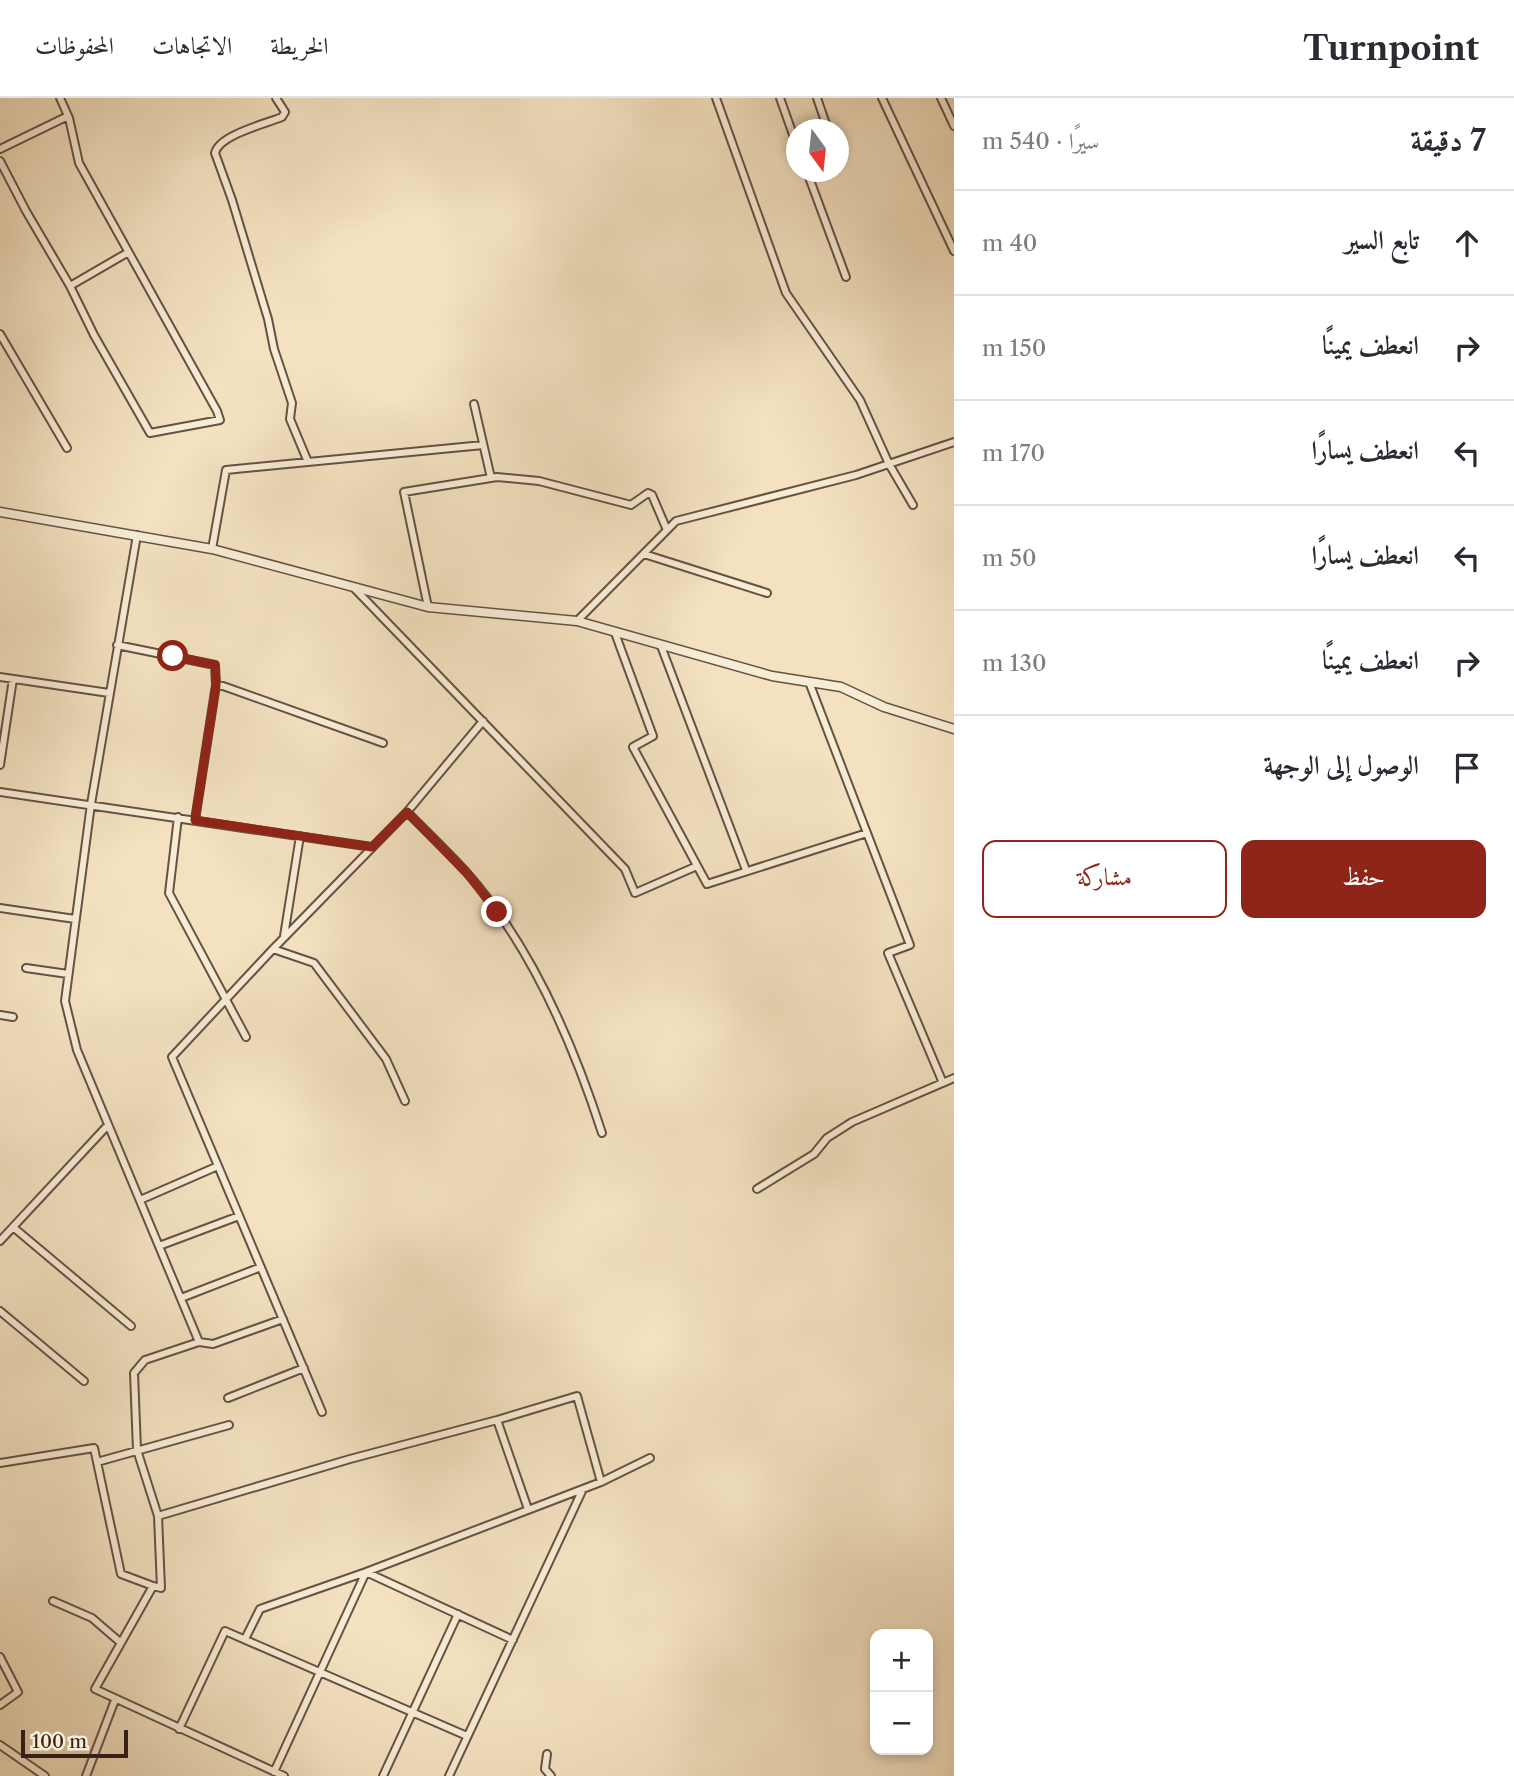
<!DOCTYPE html>
<html lang="ar">
<meta charset="utf-8">
<style>
body{margin:0;font-family:"Libre Caslon Text",Amiri,serif;background:#f7f7f7;color:#2b2b33;direction:rtl}
.controls{position:absolute;right:21px;bottom:21px;display:grid;overflow:hidden;border-radius:14px;box-shadow:0 4px 10px #0003}
.controls button{width:63px;height:63px;display:grid;place-items:center;padding:0;border:0;border-bottom:2px solid #e1e1e2;background:#fff;color:#2b2b33;font:35px sans-serif}
.compass{position:absolute;left:786px;top:21px;width:63px;height:63px;border-radius:50%;background:#fff;box-shadow:0 4px 10px #0003;rotate:165deg}
.scale{position:absolute;left:21px;bottom:18px;width:107px;box-sizing:border-box;padding-left:7px;border:4px solid #382119;border-top:0;font-size:19px;line-height:24px;white-space:nowrap;color:#382119;-webkit-text-stroke:5px #f7ecd6;paint-order:stroke}
.stop{position:absolute;width:21px;height:21px;margin:-16px;border:5px solid #8f2418;border-radius:50%;background:#fff}
.stop.end{background:#8f2418;border-color:#fff;box-shadow:0 2px 7px #0008}
.list{margin:0;padding:0;list-style:none}
h2{display:flex;justify-content:space-between;align-items:center;height:91px;margin:0;padding:0 28px;font-size:30px}
h2 small{font-size:23px;font-weight:400;color:#7c7c81}
.list li{display:grid;grid-template-columns:46px 1fr auto;gap:21px;align-items:center;box-sizing:border-box;height:105px;padding:0 28px;border-top:2px solid #e1e1e2}
.list b{display:block;font-size:26px;white-space:nowrap}
.list em{font-size:23px;font-style:normal;color:#7c7c81}
.actions{display:flex;gap:14px;padding:21px 28px}
.actions a{flex:1;padding:16px 0;border:2px solid #8f2418;border-radius:14px;text-align:center;font-size:24px;color:#8f2418}
.actions .main{background:#8f2418;color:#fff}
.icon{flex:none;width:38px;height:38px;fill:none;stroke:currentColor;stroke-width:2;stroke-linecap:round;stroke-linejoin:round}
.map{position:relative;flex:none;width:954px;height:1678px;overflow:hidden;direction:ltr}
header{display:flex;align-items:center;gap:42px;box-sizing:border-box;height:98px;padding:0 35px;background:#fff;border-bottom:2px solid #e1e1e2}
header strong{font-size:33px}
nav{display:flex;gap:38px;margin-inline-start:auto;font-size:24px}
main{display:flex}
aside{flex:1;background:#fff}
.map>svg:first-child{display:block}
.lines{fill:none;stroke-linecap:round;stroke-linejoin:round}
.minor-casing{stroke:#675143;stroke-width:10}
.tertiary-casing{stroke:#675143;stroke-width:11}
.minor{stroke:#f7ecd6;stroke-width:6}
.tertiary{stroke:#f7ecd6;stroke-width:8}
.route{stroke:#8f2418;stroke-width:9}
</style>
<header>
<strong>Turnpoint</strong>
<nav><a>الخريطة</a><a>الاتجاهات</a><a>المحفوظات</a></nav>
</header>
<main>
<aside>
<h2>7 دقيقة<small>سيرًا · 540 m</small></h2>
<ul class="list">
<li><svg class="icon" aria-label="ahead" viewBox="0 0 24 24"><path d="M12 20V5M6 11l6-6 6 6"/></svg><div><b>تابع السير</b></div><em>40 m</em></li>
<li><svg class="icon" aria-label="right" viewBox="0 0 24 24"><path d="M7 20v-9h11M14 6l5 5-5 5"/></svg><div><b>انعطف يمينًا</b></div><em>150 m</em></li>
<li><svg class="icon" aria-label="left" viewBox="0 0 24 24"><path d="M17 20v-9H6M10 6l-5 5 5 5"/></svg><div><b>انعطف يسارًا</b></div><em>170 m</em></li>
<li><svg class="icon" aria-label="left" viewBox="0 0 24 24"><path d="M17 20v-9H6M10 6l-5 5 5 5"/></svg><div><b>انعطف يسارًا</b></div><em>50 m</em></li>
<li><svg class="icon" aria-label="right" viewBox="0 0 24 24"><path d="M7 20v-9h11M14 6l5 5-5 5"/></svg><div><b>انعطف يمينًا</b></div><em>130 m</em></li>
<li><svg class="icon" aria-label="arrive" viewBox="0 0 24 24"><path d="M6 21V4h12l-3 4 3 4H6"/></svg><div><b>الوصول إلى الوجهة</b></div></li>
</ul>
<div class="actions"><a class="main">حفظ</a><a>مشاركة</a></div>
</aside>
<div class="map">
<svg width="954" height="1678" viewBox="0 0 954 1678">
<rect width="100%" height="100%" fill="#f3e1c0"/>
<filter id="stains"><feTurbulence type="fractalNoise" baseFrequency=".00286" numOctaves="4"/><feColorMatrix values="0 0 0 0 .2 0 0 0 0 .09 0 0 0 0 .02 0 0 0 .5 -.17"/></filter>
<radialGradient id="worn" r=".72"><stop offset=".6" stop-color="#630" stop-opacity="0"/><stop offset="1" stop-color="#630" stop-opacity=".3"/></radialGradient>
<g class="lines">
<defs>
<path id="minor" d="M60,0L69,20L79,65L217,313L220,322L150,335L94,237L70,188L127,155
M276,0L285,14L282,19C265,26 219,37 215,55L232,102L268,221L274,251L292,305L290,321L308,364
M716,0L786,195L860,302L889,366L913,407
M780,0L796,45
M817,0L828,32
M882,0L954,153
M941,0L954,28
M0,51L68,18
M0,63L26,113L70,188
M807,74L846,179
M0,236L67,350
M474,306L491,380
M137,437L91,706L65,903L77,952L199,1244L213,1246L283,1221
M212,451L226,372L483,347
M644,456L767,495
M355,491L625,771L635,795L697,768
M428,509L404,394L497,379L539,383L631,407L648,395L652,397L667,432
M577,523L676,423L856,377L954,344
M615,535L653,638L633,649L707,786L867,735
M117,547L215,567L216,587L195,722
M661,548L746,772
M0,579L109,595
M809,584L910,847L888,855L943,985
M216,587L223,588L383,645
M0,667L13,581
M0,694L372,749
M407,714C427,734 448,754 467,775C530,846 573,945 602,1035
M178,719L169,795L246,939
M0,810L75,821
M284,838L300,738
M273,851L314,865L386,961L405,1003
M26,870L68,876
M0,917L13,919
M757,1091L814,1056L827,1040L852,1024L954,980
M140,1102L218,1068
M13,1129L131,1228
M0,1143L108,1027
M159,1148L239,1118
M181,1200L261,1169
M0,1213L84,1283
M199,1244L145,1262L134,1275L137,1352L158,1418L161,1490L153,1488L95,1591L284,1678
M228,1300L304,1270
M322,1314L172,959L273,851L407,714L483,623
M497,1322L577,1298L601,1384
M97,1364L229,1327
M0,1365L94,1350L121,1476L153,1488
M158,1418L350,1361L497,1322L528,1411
M53,1503L92,1520L121,1545
M245,1541L260,1511L366,1474L601,1384L650,1360
M0,1559L18,1594L0,1607
M179,1631L225,1533L467,1638
M0,1647L45,1678
M547,1656L545,1671L551,1678
M274,1674L366,1474L513,1542
M86,1678L115,1602
M383,1678L458,1516
M449,1678L583,1391"/>
<path id="tertiary" d="M0,414L212,451L428,509L577,523L772,578L841,589L884,609L954,631"/>
</defs>
<use href="#minor" class="minor-casing"/>
<use href="#tertiary" class="tertiary-casing"/>
<use href="#minor" class="minor"/>
<use href="#tertiary" class="tertiary"/>
</g>
<g class="lines">
<path class="route" d="M173,558L215,567L216,587L195,722L372,749L407,714L468,776L497,814"/>
</g>
<rect width="100%" height="100%" filter="url(#stains)"/>
<rect width="100%" height="100%" fill="url(#worn)"/>
</svg>
<div class="controls">
<button>+</button>
<button>−</button>
</div>
<svg class="compass" viewBox="-18 -18 36 36"><path d="M0-13l5 13h-10z" fill="#e53935"/><path d="M0 13l5-13h-10z" fill="#7c7c81"/></svg>
<div class="scale">100 m</div>
<div class="stop" style="left:173px;top:558px"></div>
<div class="stop end" style="left:497px;top:814px"></div>
</div>
</main>
